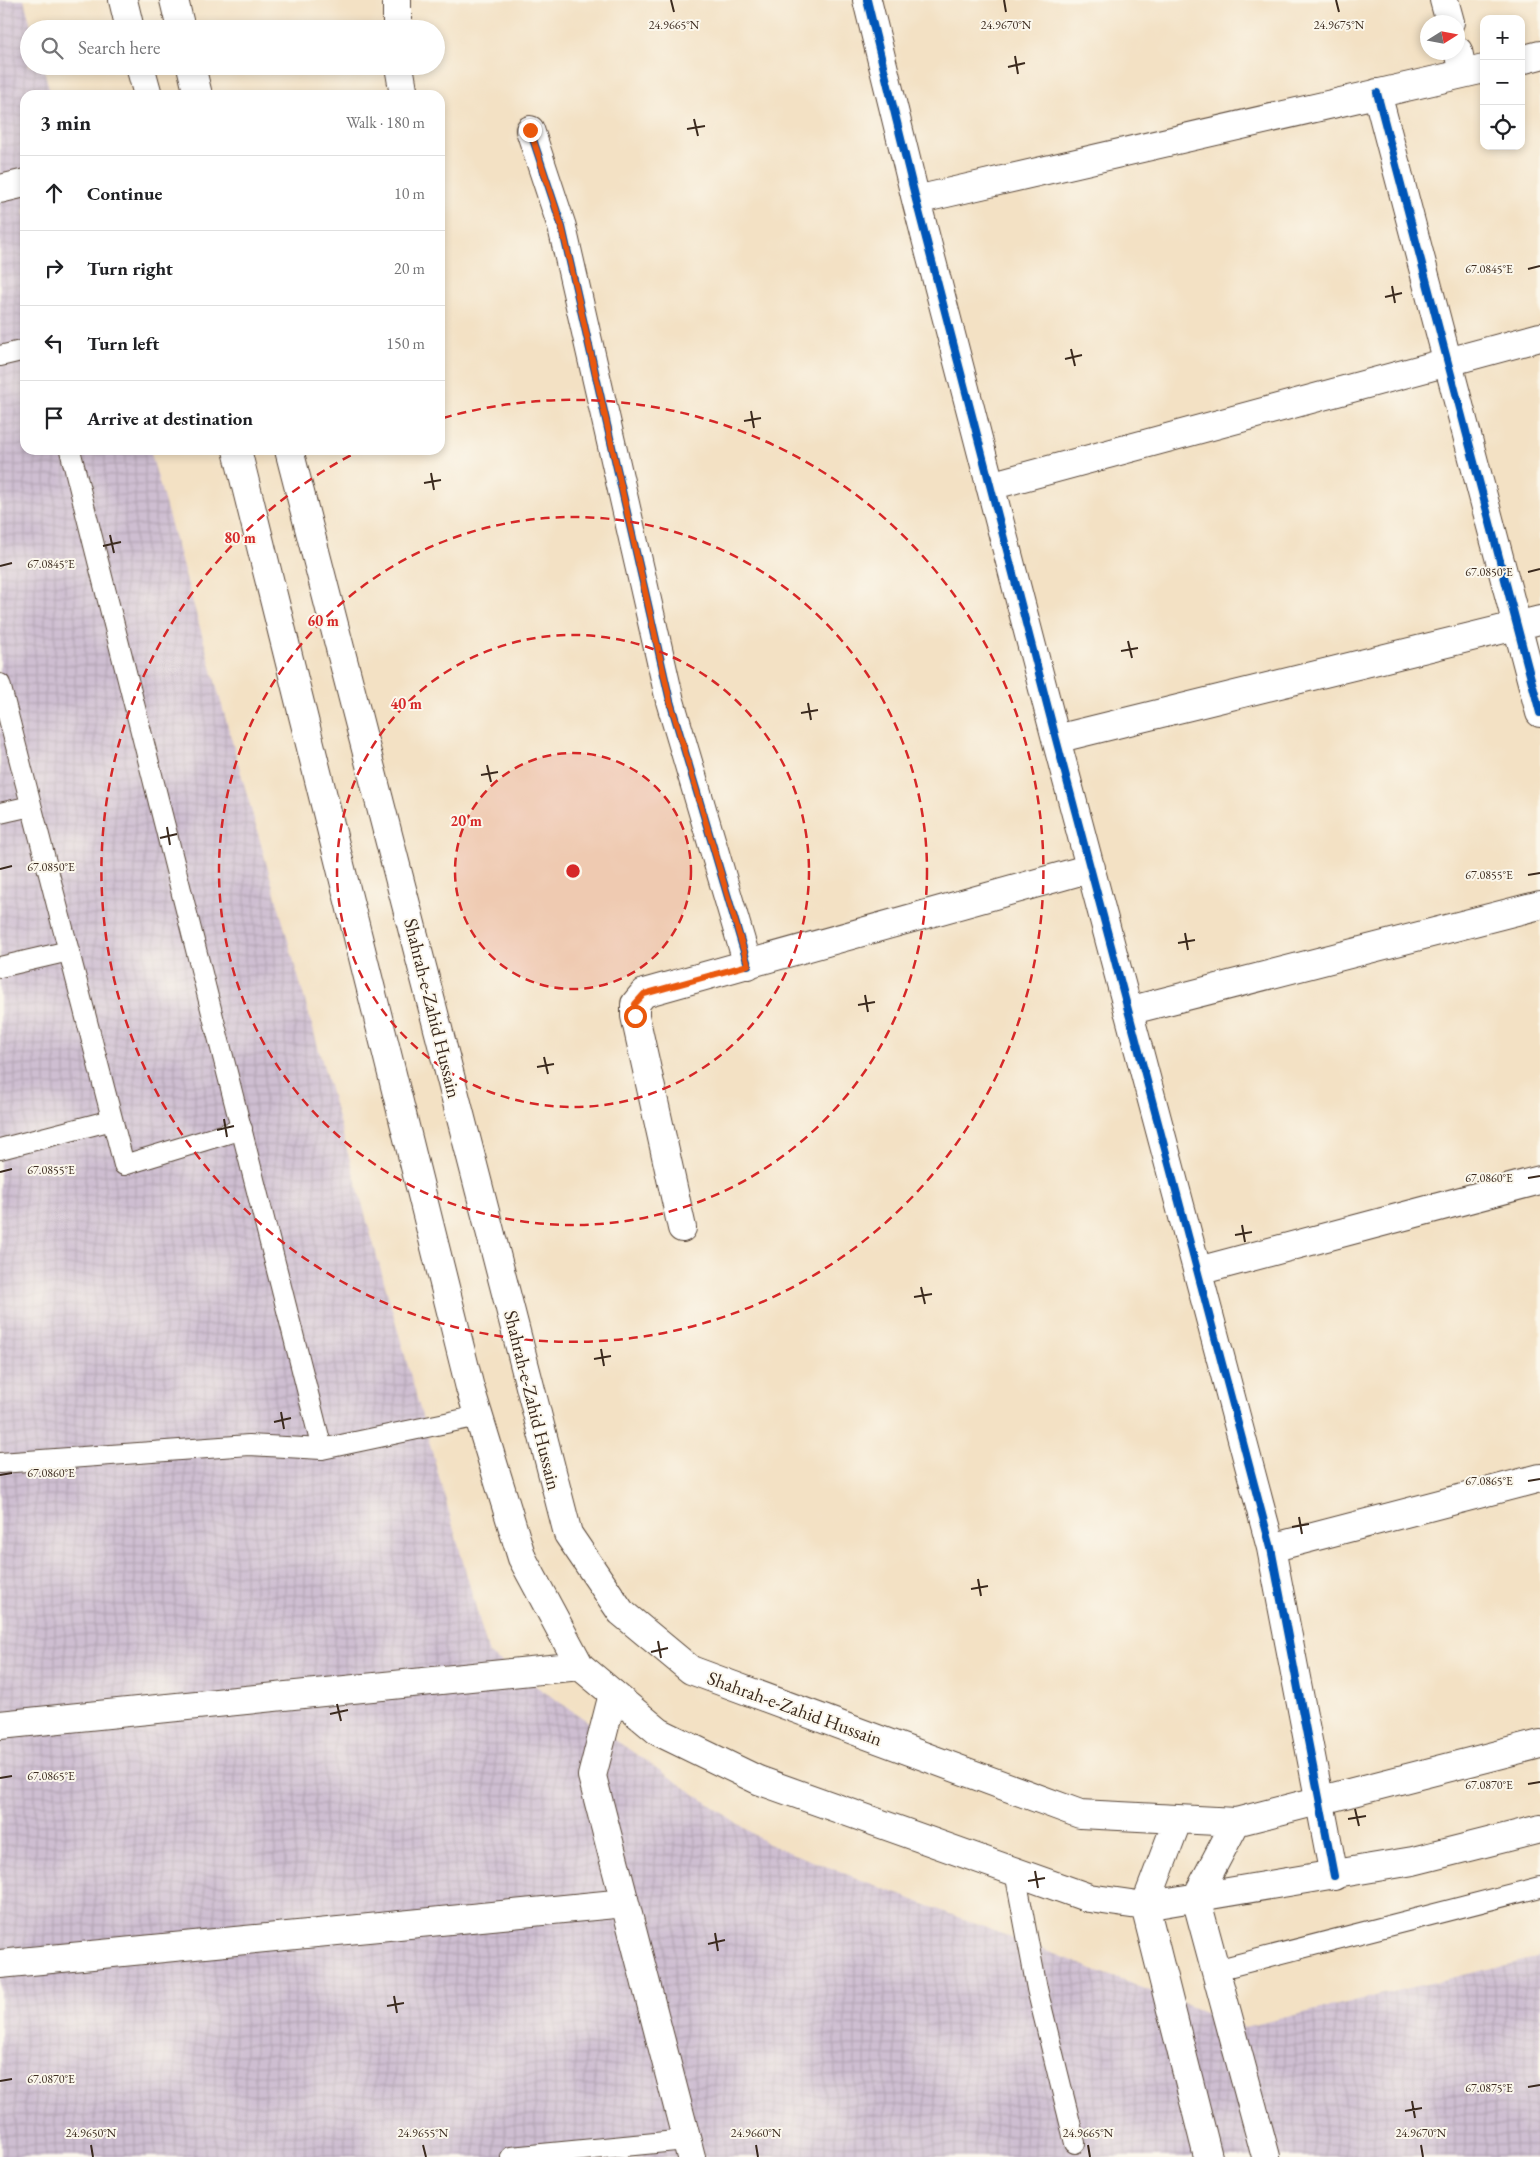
<!DOCTYPE html>
<meta charset="utf-8">
<style>
body{margin:0;font-family:"EB Garamond",serif;background:#f2f2f2;color:#202124}
.controls{position:absolute;right:15px;top:15px;display:grid;overflow:hidden;border-radius:10px;box-shadow:0 2px 8px #0003}
.controls button{width:45px;height:45px;display:grid;place-items:center;padding:0;border:0;border-bottom:1px solid #e0e0e0;background:#fff;color:#202124;font:25px sans-serif}
.compass{position:absolute;left:1420px;top:15px;width:45px;height:45px;border-radius:50%;background:#fff;box-shadow:0 2px 8px #0003;rotate:79deg}
.stop{position:absolute;width:15px;height:15px;margin:-11px;border:4px solid #ea580c;border-radius:50%;background:#fff}
.stop.end{background:#ea580c;border-color:#fff;box-shadow:0 1px 5px #0008}
.list{margin:0;padding:0;list-style:none}
h2{display:flex;justify-content:space-between;align-items:center;height:65px;margin:0;padding:0 20px;font-size:21px}
h2 small{font-size:16px;font-weight:400;color:#757577}
.list li{display:grid;grid-template-columns:32px 1fr auto;gap:15px;align-items:center;box-sizing:border-box;height:75px;padding:0 20px;border-top:1px solid #e0e0e0}
.list b{display:block;font-size:19px;white-space:nowrap}
.list em{font-size:16px;font-style:normal;color:#757577}
.icon{flex:none;width:28px;height:28px;fill:none;stroke:currentColor;stroke-width:2;stroke-linecap:round;stroke-linejoin:round}
.map{position:relative;flex:none;width:1540px;height:2157px;overflow:hidden}
.search{position:absolute;background:#fff;box-shadow:0 2px 8px #0003;left:20px;top:20px;width:425px;height:55px;display:flex;align-items:center;gap:12px;box-sizing:border-box;padding:0 18px;border-radius:28px;color:#757577;font-size:19px}
.panel{position:absolute;background:#fff;box-shadow:0 2px 8px #0003;left:20px;top:90px;width:425px;height:365px;border-radius:15px}
.map>svg:first-child{display:block}
.industrial{fill:url(#industrial-grid)}
.lines{fill:none;stroke-linecap:round;stroke-linejoin:round}
.lane-casing{stroke:#574537;stroke-width:22}
.street-casing{stroke:#574537;stroke-width:30}
.secondary-casing{stroke:#574537;stroke-width:30}
.lane{stroke:#fff;stroke-width:20}
.street{stroke:#fff;stroke-width:28}
.secondary{stroke:#fff;stroke-width:28}
.cycleway-casing{stroke:#fbf7ec;stroke-width:11}
.cycleway{stroke:#0057b8;stroke-width:8}
.route{stroke:#ea580c;stroke-width:6}
.ticks{fill:none;stroke:#3b2a1e;stroke-width:2}
.ring{fill:none;stroke:#d62828;stroke-width:2.5;stroke-dasharray:9 6}
.labels{text-anchor:middle;stroke-width:4;stroke-linejoin:round;paint-order:stroke}
.street-label{font-size:19px;fill:#3b2a1e;stroke:#fbf7ec}
.ticks-label{font-size:12px;text-anchor:middle;fill:#3b2a1e;stroke:#fbf7ec;stroke-width:4;stroke-linejoin:round;paint-order:stroke}
.centre{fill:#d62828;stroke:#fbf7ec;stroke-width:2.5}
.ring-label{font-size:15px;text-anchor:middle;font-weight:bold;fill:#d62828;stroke:#fbf7ec;stroke-width:4;stroke-linejoin:round;paint-order:stroke}
</style>
<div class="map">
<svg width="1540" height="2157" viewBox="0 0 1540 2157">
<defs>
<pattern id="industrial-grid" width="8" height="8" patternUnits="userSpaceOnUse" patternTransform="scale(1.25)"><rect width="8" height="8" fill="#cebed1"/><path d="M0 4h8M4 0v8" fill="none" stroke="#b2a3b3"/></pattern>
</defs>
<rect width="100%" height="100%" fill="#fbf7ec"/>
<filter id="ink" filterUnits="userSpaceOnUse"><feTurbulence type="fractalNoise" baseFrequency=".02" numOctaves="2"/><feDisplacementMap in="SourceGraphic" scale="10" xChannelSelector="R" yChannelSelector="G"/><feConvolveMatrix kernelMatrix="1 2 1 2 8 2 1 2 1" color-interpolation-filters="sRGB"/></filter>
<filter id="wash" filterUnits="userSpaceOnUse"><feTurbulence type="fractalNoise" baseFrequency=".0096" numOctaves="4" result="noise"/><feDisplacementMap in="SourceGraphic" scale="20" xChannelSelector="R" yChannelSelector="G"/><feGaussianBlur stdDeviation="1.12" result="paint"/><feColorMatrix in="noise" values="0 0 0 0 0 0 0 0 0 0 0 0 0 0 0 0 0 1.4 0 .05"/><feComposite in="paint" operator="in"/></filter>
<g filter="url(#wash)">
<rect width="100%" height="100%" fill="#f3e1c4"/>
<path class="industrial" d="M0,0H24L32,29H29V66H43L51,95H25V450H150L489,1654L768,1844L1244,2027L1540,1957V2157H0Z"/>
</g>
<g filter="url(#ink)">
<g class="lines">
<defs>
<path id="lane" d="M0,356L25,350
M70,450L322,1449
M0,684L124,1165L242,1129
M0,813L31,806
M0,967L69,951
M0,1149L112,1120
M0,1463L249,1445L322,1449L479,1416
M1015,1872L1037,1989L1075,2143
M1216,1970L1540,1887
M511,2157L686,2140"/>
<path id="street" d="M867,0L916,200L1056,739L1271,1548L1334,1876
M1444,0L1450,22
M397,29V0
M1458,51L1463,73
M1521,60L1540,55
M399,66L404,95
M1377,93L1540,713
M530,130L562,227L670,701L748,965
M0,189L25,183
M916,200L1484,69
M990,486L1540,337
M1056,739L1540,620
M1128,1011L1540,905
M682,1228L635,1016V1004L644,993L1091,868
M1198,1271L1540,1180
M1271,1548L1540,1478
M613,1694L592,1776L691,2157
M0,1964L625,1903"/>
<path id="secondary" d="M123,0L130,29
M174,0L181,29
M140,66L148,95
M191,66L198,95
M237,450L470,1388L522,1558L580,1666L659,1732L758,1780L1089,1898L1145,1906L1413,1861L1540,1829
M289,450L568,1534L621,1612L691,1670L1080,1814L1236,1822L1540,1744
M0,1725L580,1666
M1178,1819L1145,1906L1208,2157
M1236,1822L1196,1898L1266,2157"/>
</defs>
<use href="#lane" class="lane-casing"/>
<use href="#street" class="street-casing"/>
<use href="#secondary" class="secondary-casing"/>
<use href="#lane" class="lane"/>
<use href="#street" class="street"/>
<use href="#secondary" class="secondary"/>
<defs>
<path id="cycleway" d="M867,0L916,200L1056,739L1271,1548L1334,1876
M1377,93L1540,713
M530,130L562,227L670,701L748,965"/>
</defs>
<use href="#cycleway" class="cycleway-casing"/>
<use href="#cycleway" class="cycleway"/>
</g>
</g>
<g class="lines" filter="url(#ink)">
<path class="route" d="M530,130L562,227L670,701L748,965L644,994L635,1004V1016"/>
</g>
<path class="ticks" d="M671,0L674,12M1004,0L1006,12M1336,0L1339,12M1015,56L1018,74M1008,67L1025,63M694,119L698,136M687,129L705,126M1528,269L1540,266M1392,286L1395,303M1385,297L1402,293M1071,349L1075,366M1065,359L1082,355M751,411L754,428M744,421L761,418M431,473L434,490M424,483L441,480M110,535L114,553M103,546L121,542M0,566L12,563M1528,572L1540,569M1128,641L1132,658M1121,651L1138,648M808,703L811,720M801,713L818,710M487,765L491,782M481,775L498,772M167,827L170,845M160,838L177,834M0,869L12,866M1528,875L1540,873M1185,933L1188,950M1178,943L1195,940M865,995L868,1012M858,1005L875,1002M544,1057L548,1074M537,1067L554,1064M224,1119L227,1137M217,1130L234,1126M0,1172L12,1169M1528,1178L1540,1176M1242,1225L1245,1242M1235,1235L1252,1232M921,1287L925,1304M914,1297L932,1294M601,1349L604,1366M594,1359L611,1356M281,1412L284,1429M274,1422L291,1418M0,1475L12,1473M1528,1481L1540,1479M1299,1517L1302,1534M1292,1527L1309,1524M978,1579L981,1596M971,1589L988,1586M658,1641L661,1658M651,1652L668,1648M337,1704L341,1721M330,1714L348,1710M0,1778L12,1776M1528,1784L1540,1782M1355,1809L1359,1826M1348,1819L1366,1816M1035,1871L1038,1888M1028,1881L1045,1878M715,1933L718,1951M708,1944L725,1940M394,1996L397,2013M387,2006L404,2003M0,2081L12,2079M1528,2087L1540,2085M1412,2101L1415,2118M1405,2111L1422,2108M91,2145L93,2157M423,2145L426,2157M756,2145L758,2157M1088,2145L1090,2157M1421,2145L1423,2157"/>
<circle cx="573" cy="871" r="118" fill="#d62828" fill-opacity=".12"/>
<g class="ring">
<circle cx="573" cy="871" r="118"/>
<circle cx="573" cy="871" r="236"/>
<circle cx="573" cy="871" r="354"/>
<path d="M443 418A471 471 0 1 1 359 451"/>
</g>
<g class="labels">
<g class="street-label">
<text transform="translate(433 1008) rotate(76)" y="7">Shahrah-e-Zahid Hussain</text>
<text transform="translate(533 1400) rotate(76)" y="7">Shahrah-e-Zahid Hussain</text>
<text transform="translate(795 1708) rotate(20)" y="7">Shahrah-e-Zahid Hussain</text>
</g>
</g>
<g class="ticks-label">
<text x="674" y="29">24.9665°N</text>
<text x="1006" y="29">24.9670°N</text>
<text x="1339" y="29">24.9675°N</text>
<text x="1489" y="273">67.0845°E</text>
<text x="51" y="568">67.0845°E</text>
<text x="1489" y="576">67.0850°E</text>
<text x="51" y="871">67.0850°E</text>
<text x="1489" y="879">67.0855°E</text>
<text x="51" y="1174">67.0855°E</text>
<text x="1489" y="1182">67.0860°E</text>
<text x="51" y="1477">67.0860°E</text>
<text x="1489" y="1485">67.0865°E</text>
<text x="51" y="1780">67.0865°E</text>
<text x="1489" y="1789">67.0870°E</text>
<text x="51" y="2083">67.0870°E</text>
<text x="1489" y="2092">67.0875°E</text>
<text x="91" y="2137">24.9650°N</text>
<text x="423" y="2137">24.9655°N</text>
<text x="756" y="2137">24.9660°N</text>
<text x="1088" y="2137">24.9665°N</text>
<text x="1421" y="2137">24.9670°N</text>
</g>
<circle cx="573" cy="871" r="8" class="centre"/>
<g class="ring-label">
<text x="240" y="543">80 m</text>
<text x="323" y="626">60 m</text>
<text x="406" y="709">40 m</text>
<text x="466" y="826">20 m</text>
</g>
</svg>
<div class="controls">
<button>+</button>
<button>−</button>
<button><svg class="icon" aria-label="locate" viewBox="0 0 24 24"><circle cx="12" cy="12" r="6"/><path d="M12 2v4M12 18v4M2 12h4M18 12h4"/></svg></button>
</div>
<svg class="compass" viewBox="-18 -18 36 36"><path d="M0-13l5 13h-10z" fill="#e53935"/><path d="M0 13l5-13h-10z" fill="#757577"/></svg>
<div class="stop" style="left:635px;top:1016px"></div>
<div class="stop end" style="left:530px;top:130px"></div>
<div class="search"><svg class="icon" aria-label="search" viewBox="0 0 24 24"><circle cx="10" cy="10" r="6"/><path d="M15 15l6 6"/></svg>Search here</div>
<section class="panel">
<h2>3 min<small>Walk · 180 m</small></h2>
<ul class="list">
<li><svg class="icon" aria-label="ahead" viewBox="0 0 24 24"><path d="M12 20V5M6 11l6-6 6 6"/></svg><div><b>Continue</b></div><em>10 m</em></li>
<li><svg class="icon" aria-label="right" viewBox="0 0 24 24"><path d="M7 20v-9h11M14 6l5 5-5 5"/></svg><div><b>Turn right</b></div><em>20 m</em></li>
<li><svg class="icon" aria-label="left" viewBox="0 0 24 24"><path d="M17 20v-9H6M10 6l-5 5 5 5"/></svg><div><b>Turn left</b></div><em>150 m</em></li>
<li><svg class="icon" aria-label="arrive" viewBox="0 0 24 24"><path d="M6 21V4h12l-3 4 3 4H6"/></svg><div><b>Arrive at destination</b></div></li>
</ul>
</section>
</div>
